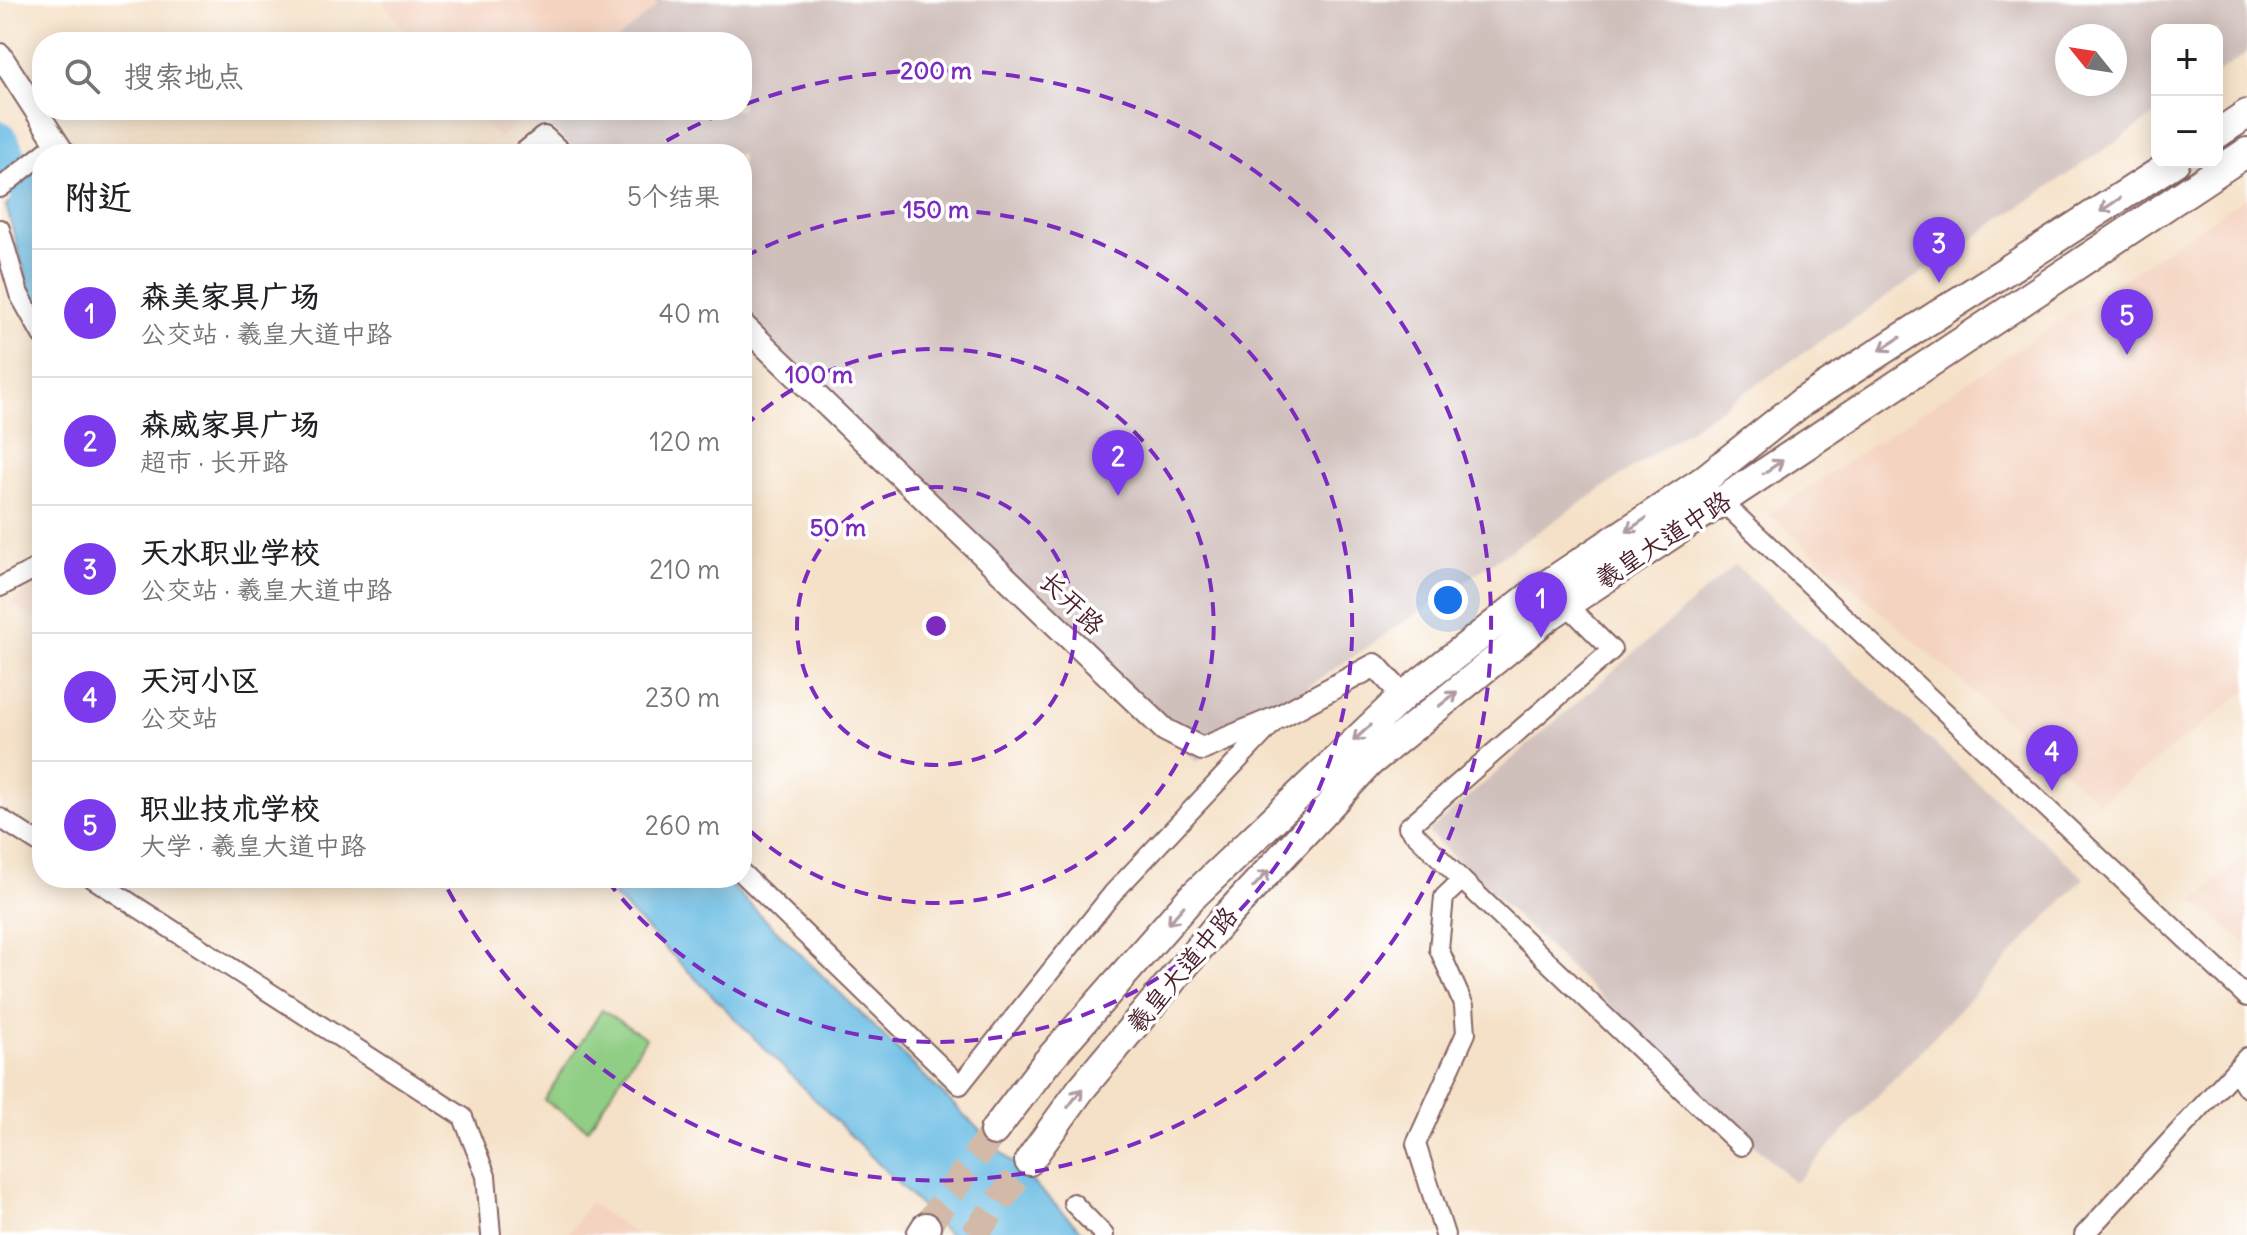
<!DOCTYPE html>
<html lang="zh">
<meta charset="utf-8">
<style>
body{margin:0;font-family:Delius,"LXGW WenKai TC",sans-serif;background:#f6f6f6;color:#202124}
.controls{position:absolute;right:24px;top:24px;display:grid;overflow:hidden;border-radius:16px;box-shadow:0 4px 20px #0003}
.controls button{width:72px;height:72px;display:grid;place-items:center;padding:0;border:0;border-bottom:2px solid #e0e0e0;background:#fff;color:#202124;font:40px sans-serif}
.compass{position:absolute;left:2055px;top:24px;width:72px;height:72px;border-radius:50%;background:#fff;box-shadow:0 4px 20px #0003;rotate:300deg}
.you{position:absolute;left:1448px;top:600px;width:28px;height:28px;margin:-20px;border:6px solid #fff;border-radius:50%;background:#1a73e8;box-shadow:0 0 0 12px #1a73e833}
.badge{display:grid;place-items:center;width:52px;height:52px;border-radius:50%;background:#7c3aed;color:#fff;font-size:26px;font-weight:700}
.pin{position:absolute;translate:-50% -66px;filter:drop-shadow(0 2px 4px #0008)}
.pin::after{content:'';position:absolute;top:42px;width:28px;height:24px;background:inherit;clip-path:polygon(0 0,100% 0,50% 100%)}
.list{margin:0;padding:0;list-style:none}
h2{display:flex;justify-content:space-between;align-items:center;height:104px;margin:0;padding:0 32px;font-size:34px}
h2 small{font-size:26px;font-weight:400;color:#757577}
.list li{display:grid;grid-template-columns:52px 1fr auto;gap:24px;align-items:center;box-sizing:border-box;height:128px;padding:0 32px;border-top:2px solid #e0e0e0}
.list b{display:block;font-size:30px;white-space:nowrap}
.list p{margin:0;font-size:26px;white-space:nowrap;color:#757577}
.list em{font-size:26px;font-style:normal;color:#757577}
.icon{flex:none;width:44px;height:44px;fill:none;stroke:currentColor;stroke-width:2;stroke-linecap:round;stroke-linejoin:round}
.map{position:relative;flex:none;width:2247px;height:1235px;overflow:hidden}
.search{position:absolute;background:#fff;box-shadow:0 4px 20px #0003;left:32px;top:32px;width:720px;height:88px;display:flex;align-items:center;gap:20px;box-sizing:border-box;padding:0 28px;border-radius:32px;color:#757577;font-size:30px}
.panel{position:absolute;background:#fff;box-shadow:0 4px 20px #0003;left:32px;top:144px;width:720px;height:744px;border-radius:32px}
.map>svg:first-child{display:block}
.built{fill:#f4d3c0}
.industrial{fill:#d0c0bc;fill-rule:evenodd}
.green{fill:#8fce84;stroke:#6c7658;stroke-width:2}
.water{fill:#67bbe3;stroke:#586d87;stroke-width:2}
.lines{fill:none;stroke-linecap:round;stroke-linejoin:round}
.river{stroke:#67bbe3;stroke-width:34}
.primary-tunnel{stroke:#d3baa8;stroke-width:28;stroke-dasharray:28 14;stroke-linecap:butt}
.minor-casing{stroke:#866362;stroke-width:22}
.tertiary-casing{stroke:#866362;stroke-width:26}
.primary-casing{stroke:#866362;stroke-width:32}
.minor{stroke:#fff;stroke-width:18}
.tertiary{stroke:#fff;stroke-width:22}
.primary{stroke:#fff;stroke-width:28}
.oneway{stroke:#ae9aa0}
.ring{fill:none;stroke:#7b2cbf;stroke-width:4;stroke-dasharray:14 10}
.labels{text-anchor:middle;stroke-width:7;stroke-linejoin:round;paint-order:stroke}
.street-label{font-size:26px;fill:#4a1f2b;stroke:#fff}
.centre{fill:#7b2cbf;stroke:#fff;stroke-width:4}
.ring-label{font-size:24px;text-anchor:middle;font-weight:bold;fill:#7b2cbf;stroke:#fff;stroke-width:7;stroke-linejoin:round;paint-order:stroke}
</style>
<div class="map">
<svg width="2247" height="1235" viewBox="0 0 2247 1235">
<rect width="100%" height="100%" fill="#fff"/>
<filter id="ink" filterUnits="userSpaceOnUse"><feTurbulence type="fractalNoise" baseFrequency=".0125" numOctaves="2"/><feDisplacementMap in="SourceGraphic" scale="16" xChannelSelector="R" yChannelSelector="G"/><feConvolveMatrix kernelMatrix="1 2 1 2 8 2 1 2 1" color-interpolation-filters="sRGB"/></filter>
<filter id="wash" filterUnits="userSpaceOnUse"><feTurbulence type="fractalNoise" baseFrequency=".006" numOctaves="4" result="noise"/><feDisplacementMap in="SourceGraphic" scale="32" xChannelSelector="R" yChannelSelector="G"/><feGaussianBlur stdDeviation="1.8" result="paint"/><feColorMatrix in="noise" values="0 0 0 0 0 0 0 0 0 0 0 0 0 0 0 0 0 1.4 0 .05"/><feComposite in="paint" operator="in"/></filter>
<g filter="url(#wash)">
<rect width="100%" height="100%" fill="#f5e1c7"/>
<path class="built" d="M380,0H654L658,6L614,42H415Z
M473,110H532L498,139Z
M2247,196V691L2100,803L1769,514Z
M42,576V624L11,603Z
M2247,854V945L2194,900Z
M589,1203L638,1235H568Z"/>
<path class="industrial" d="M654,0H2247V53L2217,73V30H2157V114L1197,762L742,315V154H579L534,110H742V42H614L657,6ZM2067,36H2115V84H2067Z
M1735,565L2084,878L1795,1183L1428,832Z"/>
<path class="green" d="M602,1010L646,1038L588,1129L544,1100Z"/>
<path class="water" d="M35,181L42,184V307L30,292L6,205Z
M596,878H723L1086,1235H949Z"/>
<g class="lines">
<path class="river" d="M0,138L42,223"/>
</g>
</g>
<g filter="url(#ink)">
<g class="lines">
<path class="primary-tunnel" d="M926,1227L994,1131
M974,1235L1029,1161"/>
<defs>
<path id="minor" d="M0,188L57,143
M0,229L19,294L42,335
M1716,496L2247,997
M0,587L42,565
M0,818L42,845
M742,873L960,1085L1113,893L1278,718
M92,878L463,1117L486,1176L491,1235
M1462,880L1741,1146
M2235,1070L2247,1088
M1073,1203L1104,1235
M1445,1235L1416,1144L1466,1033L1464,1006L1439,949L1444,897L1462,880L1408,827L1612,650L1560,598
M2084,1235L2247,1057"/>
<path id="tertiary" d="M0,55L64,154
M524,154L544,138L561,154
M742,324L1165,730L1202,749L1279,717L1375,665L1403,696"/>
<path id="primary" d="M2217,134L2247,114
M994,1131L1046,1063L1190,899L1403,696L1533,594L1701,482L1802,402L2175,162
M1029,1161L1081,1089L1220,923L1369,763L1549,616L2247,152
M921,1235L926,1227"/>
</defs>
<use href="#minor" class="minor-casing"/>
<use href="#tertiary" class="tertiary-casing"/>
<use href="#primary" class="primary-casing"/>
<use href="#minor" class="minor"/>
<use href="#tertiary" class="tertiary"/>
<use href="#primary" class="primary"/>
</g>
<defs><path id="oneway-shaft" d="M-6 0H5M1.5-3L5.5 0L1.5 3" fill="none" stroke-width="1.6" stroke-linecap="round" stroke-linejoin="round" transform="scale(2)"/></defs>
<g class="oneway">
<use href="#oneway-shaft" transform="translate(2110 205) rotate(146)"/>
<use href="#oneway-shaft" transform="translate(1890 344) rotate(147)"/>
<use href="#oneway-shaft" transform="translate(1773 467) rotate(-34)"/>
<use href="#oneway-shaft" transform="translate(1636 525) rotate(146)"/>
<use href="#oneway-shaft" transform="translate(1448 699) rotate(-39)"/>
<use href="#oneway-shaft" transform="translate(1362 733) rotate(138)"/>
<use href="#oneway-shaft" transform="translate(1261 879) rotate(-47)"/>
<use href="#oneway-shaft" transform="translate(1176 915) rotate(131)"/>
<use href="#oneway-shaft" transform="translate(1075 1098) rotate(-53)"/>
</g>
</g>
<g class="ring">
<circle cx="936" cy="626" r="139"/>
<path d="M744 427A277 277 0 1 1 744 825"/>
<path d="M744 257A416 416 0 1 1 606 879"/>
<path d="M646 153A555 555 0 0 1 728 111M746 104A555 555 0 1 1 444 882"/>
</g>
<g class="labels">
<g class="street-label">
<text transform="translate(1663 540) rotate(-33)" y="9">羲皇大道中路</text>
<text transform="translate(1072 603) rotate(44)" y="9">长开路</text>
<text transform="translate(1182 970) rotate(-50)" y="9">羲皇大道中路</text>
</g>
</g>
<circle cx="936" cy="626" r="12" class="centre"/>
<g class="ring-label">
<text x="936" y="79">200 m</text>
<text x="936" y="218">150 m</text>
<text x="819" y="383">100 m</text>
<text x="838" y="536">50 m</text>
</g>
</svg>
<div class="controls">
<button>+</button>
<button>−</button>
</div>
<svg class="compass" viewBox="-18 -18 36 36"><path d="M0-13l5 13h-10z" fill="#e53935"/><path d="M0 13l5-13h-10z" fill="#757577"/></svg>
<div class="you"></div>
<div class="pin badge" style="left:1541px;top:638px">1</div>
<div class="pin badge" style="left:1118px;top:496px">2</div>
<div class="pin badge" style="left:1939px;top:283px">3</div>
<div class="pin badge" style="left:2052px;top:791px">4</div>
<div class="pin badge" style="left:2127px;top:355px">5</div>
<div class="search"><svg class="icon" aria-label="search" viewBox="0 0 24 24"><circle cx="10" cy="10" r="6"/><path d="M15 15l6 6"/></svg>搜索地点</div>
<section class="panel">
<h2>附近<small>5个结果</small></h2>
<ul class="list">
<li><span class="badge">1</span><div><b>森美家具广场</b><p>公交站 · 羲皇大道中路</p></div><em>40 m</em></li>
<li><span class="badge">2</span><div><b>森威家具广场</b><p>超市 · 长开路</p></div><em>120 m</em></li>
<li><span class="badge">3</span><div><b>天水职业学校</b><p>公交站 · 羲皇大道中路</p></div><em>210 m</em></li>
<li><span class="badge">4</span><div><b>天河小区</b><p>公交站</p></div><em>230 m</em></li>
<li><span class="badge">5</span><div><b>职业技术学校</b><p>大学 · 羲皇大道中路</p></div><em>260 m</em></li>
</ul>
</section>
</div>
